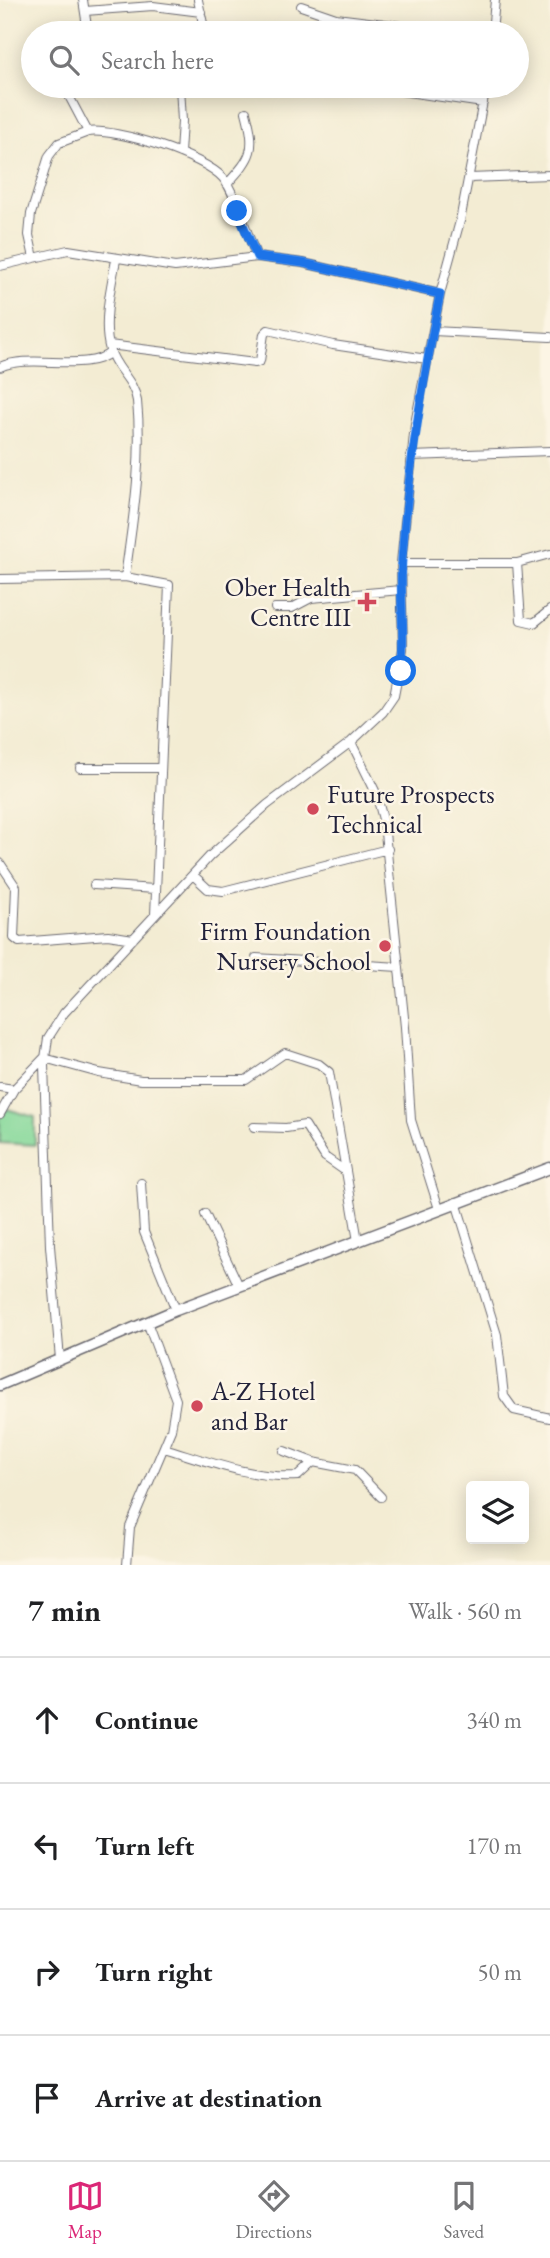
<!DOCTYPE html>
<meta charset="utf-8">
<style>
body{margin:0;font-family:"EB Garamond",serif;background:#f6f6f6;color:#202124}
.controls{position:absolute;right:21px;bottom:21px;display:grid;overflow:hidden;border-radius:7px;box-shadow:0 4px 18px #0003}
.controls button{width:63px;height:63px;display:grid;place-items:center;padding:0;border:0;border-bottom:2px solid #e0e0e0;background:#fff;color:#202124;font:35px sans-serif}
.stop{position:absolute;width:21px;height:21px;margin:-16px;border:5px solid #1a73e8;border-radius:50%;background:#fff}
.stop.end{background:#1a73e8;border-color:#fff;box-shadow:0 2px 7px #0008}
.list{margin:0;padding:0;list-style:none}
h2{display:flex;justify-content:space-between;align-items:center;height:91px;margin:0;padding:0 28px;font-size:30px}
h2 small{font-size:23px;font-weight:400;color:#757577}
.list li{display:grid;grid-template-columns:46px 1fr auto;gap:21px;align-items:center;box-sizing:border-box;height:126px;padding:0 28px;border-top:2px solid #e0e0e0}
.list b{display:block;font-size:26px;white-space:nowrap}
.list em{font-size:23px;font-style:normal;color:#757577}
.icon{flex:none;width:38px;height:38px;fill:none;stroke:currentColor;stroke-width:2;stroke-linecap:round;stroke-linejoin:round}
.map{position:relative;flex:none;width:550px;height:1565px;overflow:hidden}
.search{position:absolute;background:#fff;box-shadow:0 4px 18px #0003;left:21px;right:21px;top:21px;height:77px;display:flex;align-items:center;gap:18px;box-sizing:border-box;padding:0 24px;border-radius:38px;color:#757577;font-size:26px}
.sheet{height:595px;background:#fff}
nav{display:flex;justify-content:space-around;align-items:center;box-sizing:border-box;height:98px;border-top:2px solid #e0e0e0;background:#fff;font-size:19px;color:#757577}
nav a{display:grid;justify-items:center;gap:4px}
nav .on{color:#db2777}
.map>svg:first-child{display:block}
.garden{fill:#85d89a;stroke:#547d6a;stroke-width:2}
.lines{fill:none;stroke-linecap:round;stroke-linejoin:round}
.street-casing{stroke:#6b6970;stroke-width:10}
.secondary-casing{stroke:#6b6970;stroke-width:13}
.street{stroke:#fff;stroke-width:8}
.secondary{stroke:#fff;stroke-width:10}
.route{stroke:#1a73e8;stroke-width:9}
.poi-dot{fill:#d1495b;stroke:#fcf5e5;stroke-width:2.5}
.labels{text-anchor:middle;stroke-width:5;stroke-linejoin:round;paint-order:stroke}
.poi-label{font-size:26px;fill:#22223b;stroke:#fcf5e5;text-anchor:end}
</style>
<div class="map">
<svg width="550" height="1565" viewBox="0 0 550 1565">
<rect width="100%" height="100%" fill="#fcf5e5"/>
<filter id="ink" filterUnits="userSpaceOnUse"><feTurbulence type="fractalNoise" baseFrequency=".0143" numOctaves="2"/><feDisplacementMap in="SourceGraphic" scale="14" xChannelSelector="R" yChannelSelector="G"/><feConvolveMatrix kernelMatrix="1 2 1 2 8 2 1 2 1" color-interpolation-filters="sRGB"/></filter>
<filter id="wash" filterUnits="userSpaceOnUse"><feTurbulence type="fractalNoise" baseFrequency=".00686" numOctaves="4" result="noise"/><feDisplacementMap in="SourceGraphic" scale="28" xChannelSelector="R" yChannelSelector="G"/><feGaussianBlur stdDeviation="1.57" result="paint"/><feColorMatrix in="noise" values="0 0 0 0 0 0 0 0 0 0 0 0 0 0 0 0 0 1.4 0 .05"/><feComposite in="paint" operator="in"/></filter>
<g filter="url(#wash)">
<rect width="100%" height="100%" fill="#f3ecd3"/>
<path class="garden" d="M7,1109L35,1117V1145L0,1143V1118Z"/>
</g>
<g filter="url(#ink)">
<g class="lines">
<defs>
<path id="street" d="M83,0L88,33
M198,0L205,33
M301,6L336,18L458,33
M85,11L153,6L201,12
M492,33L495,0
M180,86L182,121L180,153
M401,91L483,103
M88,132C116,128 204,156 223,178C236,193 248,238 257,257
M469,178L550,175
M227,184C253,156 256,150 246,112
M34,258L29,235L31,214L49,156L59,143L88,132L70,98L71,86
M116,260C111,286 102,324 110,350C116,370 134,380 137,401C143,459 133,520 125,577
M0,266L68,250L175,267L257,257L303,263L440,294
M433,331L550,337
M109,345L255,363L260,361L264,334L268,330L333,345L427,359
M0,367C31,353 87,373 111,352
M411,456L550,451
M401,563H517L550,554
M517,563L521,620L534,623L550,610
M0,579L125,577L169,585L155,915
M275,608H292L311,598L401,590
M351,742L376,793L384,823L405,1027L411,1120L439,1209
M80,768H160
M0,863L16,887L14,938L19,942L108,935L133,939
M193,875L208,889L223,891L388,849
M94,885L155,889
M256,958L399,967
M0,1087L14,1089L44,1058L99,1073L141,1080H246L285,1053L319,1064L329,1072L358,1241
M0,1114L14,1089
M254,1127L286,1128L305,1125L325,1157L345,1171
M141,1183L144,1232L176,1310
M456,1202L497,1335L504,1396L514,1410L550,1418
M205,1214L239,1286
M60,1359L50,1246L44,1065L48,1038L64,1013L210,856L267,805L351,742L383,712L394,696L403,649L401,563L415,424L440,294L460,221L486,86
M164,1448C207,1461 252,1479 298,1476L313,1462
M284,1451L313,1462L355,1470L381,1497
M127,1565L130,1527L171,1430L176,1400L147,1322"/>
<path id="secondary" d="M0,1385L176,1310L550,1168"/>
</defs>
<use href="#street" class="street-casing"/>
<use href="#secondary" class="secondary-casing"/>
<use href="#street" class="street"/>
<use href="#secondary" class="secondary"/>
</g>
</g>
<g class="lines" filter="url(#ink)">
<path class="route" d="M237,211L257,257L303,263L440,294C423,382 408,469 402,559C399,596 406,634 401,671"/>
</g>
<g class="poi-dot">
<path d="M363.5 591.5h7v7h7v7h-7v7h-7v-7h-7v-7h7z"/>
<circle cx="313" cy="809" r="7"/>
<circle cx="385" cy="946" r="7"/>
<circle cx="197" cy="1406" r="7"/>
</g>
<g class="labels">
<g class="poi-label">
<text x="351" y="596">Ober Health<tspan x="351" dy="30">Centre III</tspan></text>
<text x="327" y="803" text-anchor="start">Future Prospects<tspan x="327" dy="30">Technical</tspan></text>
<text x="371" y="940">Firm Foundation<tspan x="371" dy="30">Nursery School</tspan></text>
<text x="211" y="1400" text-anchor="start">A-Z Hotel<tspan x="211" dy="30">and Bar</tspan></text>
</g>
</g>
</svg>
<div class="controls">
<button><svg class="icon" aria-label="layers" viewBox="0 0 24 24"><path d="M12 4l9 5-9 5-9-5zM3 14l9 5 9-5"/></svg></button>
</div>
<div class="stop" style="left:401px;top:671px"></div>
<div class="stop end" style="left:237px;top:211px"></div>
<div class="search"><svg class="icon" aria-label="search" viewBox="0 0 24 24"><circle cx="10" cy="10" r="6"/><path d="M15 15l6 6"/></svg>Search here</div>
</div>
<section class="sheet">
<h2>7 min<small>Walk · 560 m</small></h2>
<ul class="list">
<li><svg class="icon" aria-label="ahead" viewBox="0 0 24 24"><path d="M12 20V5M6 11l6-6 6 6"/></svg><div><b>Continue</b></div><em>340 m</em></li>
<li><svg class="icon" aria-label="left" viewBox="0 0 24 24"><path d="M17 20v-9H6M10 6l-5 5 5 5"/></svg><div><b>Turn left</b></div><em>170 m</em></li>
<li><svg class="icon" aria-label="right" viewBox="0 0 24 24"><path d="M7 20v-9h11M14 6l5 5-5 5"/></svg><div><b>Turn right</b></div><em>50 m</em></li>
<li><svg class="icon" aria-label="arrive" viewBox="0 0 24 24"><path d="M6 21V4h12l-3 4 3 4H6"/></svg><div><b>Arrive at destination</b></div></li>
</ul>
</section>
<nav>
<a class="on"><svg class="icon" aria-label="map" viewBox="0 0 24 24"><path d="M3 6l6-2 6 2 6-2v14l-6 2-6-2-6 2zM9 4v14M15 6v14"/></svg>Map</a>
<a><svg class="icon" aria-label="directions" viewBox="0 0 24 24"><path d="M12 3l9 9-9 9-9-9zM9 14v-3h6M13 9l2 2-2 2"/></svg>Directions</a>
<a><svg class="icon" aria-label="saved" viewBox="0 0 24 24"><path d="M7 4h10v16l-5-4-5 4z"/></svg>Saved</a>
</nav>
